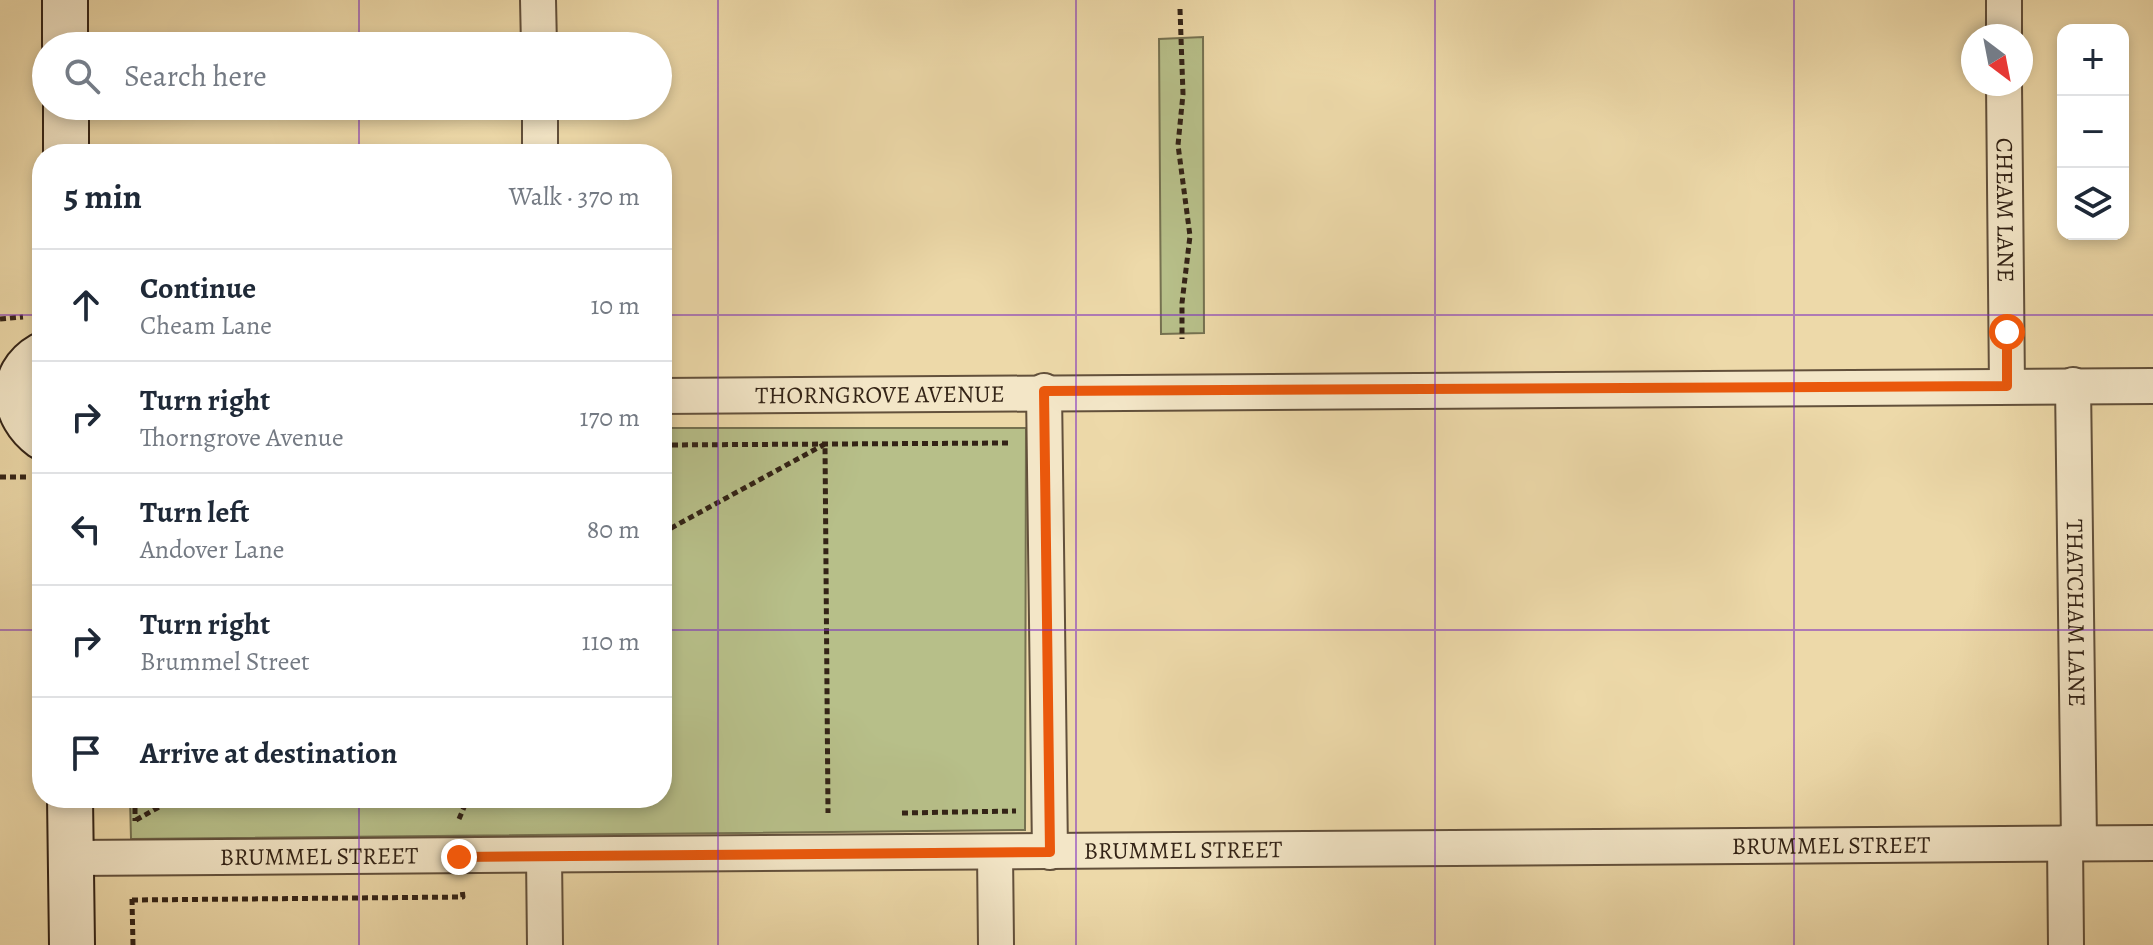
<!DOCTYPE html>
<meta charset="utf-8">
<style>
body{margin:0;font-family:Alegreya,serif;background:#f2f2f3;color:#1f2937}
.controls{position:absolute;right:24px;top:24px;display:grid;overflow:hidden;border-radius:16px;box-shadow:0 4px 12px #0003}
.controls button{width:72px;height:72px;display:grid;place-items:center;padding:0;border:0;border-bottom:2px solid #e0e1e3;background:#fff;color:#1f2937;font:40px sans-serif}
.compass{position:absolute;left:1961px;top:24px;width:72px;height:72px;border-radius:50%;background:#fff;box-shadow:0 4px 12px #0003;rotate:148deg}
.stop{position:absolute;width:24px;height:24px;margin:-18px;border:6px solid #ea580c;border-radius:50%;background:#fff}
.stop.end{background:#ea580c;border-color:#fff;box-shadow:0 2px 8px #0008}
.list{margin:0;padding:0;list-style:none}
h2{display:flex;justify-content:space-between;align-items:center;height:104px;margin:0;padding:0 32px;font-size:34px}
h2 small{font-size:26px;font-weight:400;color:#747a83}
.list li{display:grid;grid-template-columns:52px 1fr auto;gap:24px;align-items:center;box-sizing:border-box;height:112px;padding:0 32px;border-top:2px solid #e0e1e3}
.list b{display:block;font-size:30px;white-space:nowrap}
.list p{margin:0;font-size:26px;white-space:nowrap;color:#747a83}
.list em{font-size:26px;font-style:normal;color:#747a83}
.icon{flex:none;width:44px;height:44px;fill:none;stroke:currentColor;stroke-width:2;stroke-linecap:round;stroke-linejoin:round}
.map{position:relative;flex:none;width:2153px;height:945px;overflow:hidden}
.search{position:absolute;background:#fff;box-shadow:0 4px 12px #0003;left:32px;top:32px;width:640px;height:88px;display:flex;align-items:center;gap:20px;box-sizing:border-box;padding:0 28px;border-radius:44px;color:#747a83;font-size:30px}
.panel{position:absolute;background:#fff;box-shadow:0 4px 12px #0003;left:32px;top:144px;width:640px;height:664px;border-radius:32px}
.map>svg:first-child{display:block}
.green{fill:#b7bf89;stroke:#757150;stroke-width:2}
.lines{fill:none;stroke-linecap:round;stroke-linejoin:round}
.street-casing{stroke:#62503b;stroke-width:38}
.secondary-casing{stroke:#332316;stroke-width:48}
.path{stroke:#332316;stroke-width:5;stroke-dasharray:6 4;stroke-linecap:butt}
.street{stroke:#f3e6c7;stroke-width:34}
.secondary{stroke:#f3e6c7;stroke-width:44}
.route{stroke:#ea580c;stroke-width:10}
.grid{fill:none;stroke:#7b2cbf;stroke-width:2;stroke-opacity:0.55}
.labels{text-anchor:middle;stroke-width:7;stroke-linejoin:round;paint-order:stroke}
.street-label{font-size:24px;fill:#332316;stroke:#f3e6c7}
</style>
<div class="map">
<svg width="2153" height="945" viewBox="0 0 2153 945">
<rect width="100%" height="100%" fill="#edd9a9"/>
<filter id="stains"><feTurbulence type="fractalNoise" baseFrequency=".0025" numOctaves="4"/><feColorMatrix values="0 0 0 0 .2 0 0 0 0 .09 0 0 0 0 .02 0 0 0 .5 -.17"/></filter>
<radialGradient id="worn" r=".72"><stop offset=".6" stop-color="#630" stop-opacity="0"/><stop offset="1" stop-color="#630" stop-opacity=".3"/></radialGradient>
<path class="green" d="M1203,37L1204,333L1161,334L1159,39Z
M662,428H1026L1025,830L131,839L130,798H662Z"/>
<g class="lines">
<defs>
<g id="street">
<path d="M538,0L539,46"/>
<path d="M2004,0V36"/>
<path id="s1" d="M2004,84L2007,386"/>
<path d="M540,106V154"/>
<path id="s2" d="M2073,385L2079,842"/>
<path d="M1044,391L1050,852"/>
<path id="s3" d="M662,396L2153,386"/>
<path d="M2065,843L2066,945"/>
<path d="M995,853L996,945"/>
<path d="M544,856L545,945"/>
<path id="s4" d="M71,858L2153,843"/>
</g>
<path id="secondary" d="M65,0V46
M66,106V154
M42,355C7,375 13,416 42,437
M70,798L72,945"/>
</defs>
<use href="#street" class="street-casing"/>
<use href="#secondary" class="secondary-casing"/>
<path class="path" d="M1180,9L1183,94L1178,145L1190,236L1182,303V339
M0,319L23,317
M662,445L1009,443
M0,477H29
M662,533L825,444L828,813
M135,798V821
M902,813L1016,811
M459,819L468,798
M136,820L175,798
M132,899L133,945
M132,900L463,897L462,889"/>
<use href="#street" class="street"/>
<use href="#secondary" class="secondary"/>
</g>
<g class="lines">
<path class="route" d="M459,857L1050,852L1044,391L2007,386V332"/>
</g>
<path class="grid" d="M359,0V46M718,0V945M1076,0V945M1435,0V945M1794,0V945M359,106V154M0,315H42M662,315H2153M0,630H42M662,630H2153M359,798V945"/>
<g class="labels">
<g class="street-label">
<text dy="8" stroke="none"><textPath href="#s1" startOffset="126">CHEAM LANE</textPath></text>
<text dy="8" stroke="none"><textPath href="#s3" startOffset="218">THORNGROVE AVENUE</textPath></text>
<text dy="8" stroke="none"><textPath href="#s2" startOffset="228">THATCHAM LANE</textPath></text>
<text dy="8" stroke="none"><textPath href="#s4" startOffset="1760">BRUMMEL STREET</textPath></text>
<text dy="8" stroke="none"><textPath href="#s4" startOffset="1112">BRUMMEL STREET</textPath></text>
<text dy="8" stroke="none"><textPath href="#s4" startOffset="248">BRUMMEL STREET</textPath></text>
</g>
</g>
<rect width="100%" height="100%" filter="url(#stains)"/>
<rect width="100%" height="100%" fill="url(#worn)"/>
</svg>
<div class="controls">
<button>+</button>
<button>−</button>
<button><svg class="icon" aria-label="layers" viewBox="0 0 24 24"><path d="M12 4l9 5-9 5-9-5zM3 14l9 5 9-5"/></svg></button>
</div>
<svg class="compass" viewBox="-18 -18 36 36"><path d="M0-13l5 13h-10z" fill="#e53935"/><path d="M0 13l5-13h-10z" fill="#747a83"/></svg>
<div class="stop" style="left:2007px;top:332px"></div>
<div class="stop end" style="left:459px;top:857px"></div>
<div class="search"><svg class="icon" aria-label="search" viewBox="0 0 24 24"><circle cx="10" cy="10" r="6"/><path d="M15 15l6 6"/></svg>Search here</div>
<section class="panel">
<h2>5 min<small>Walk · 370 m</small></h2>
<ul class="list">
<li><svg class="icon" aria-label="ahead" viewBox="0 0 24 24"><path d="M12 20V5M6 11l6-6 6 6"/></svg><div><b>Continue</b><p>Cheam Lane</p></div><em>10 m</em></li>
<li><svg class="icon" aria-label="right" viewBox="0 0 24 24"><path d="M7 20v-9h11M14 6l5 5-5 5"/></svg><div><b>Turn right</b><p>Thorngrove Avenue</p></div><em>170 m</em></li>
<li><svg class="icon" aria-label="left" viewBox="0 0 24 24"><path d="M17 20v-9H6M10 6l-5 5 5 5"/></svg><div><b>Turn left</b><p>Andover Lane</p></div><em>80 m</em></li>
<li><svg class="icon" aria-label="right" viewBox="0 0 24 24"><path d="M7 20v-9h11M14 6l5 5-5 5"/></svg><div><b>Turn right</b><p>Brummel Street</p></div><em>110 m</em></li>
<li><svg class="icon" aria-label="arrive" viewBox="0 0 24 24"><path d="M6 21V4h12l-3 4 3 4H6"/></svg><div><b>Arrive at destination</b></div></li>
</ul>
</section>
</div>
